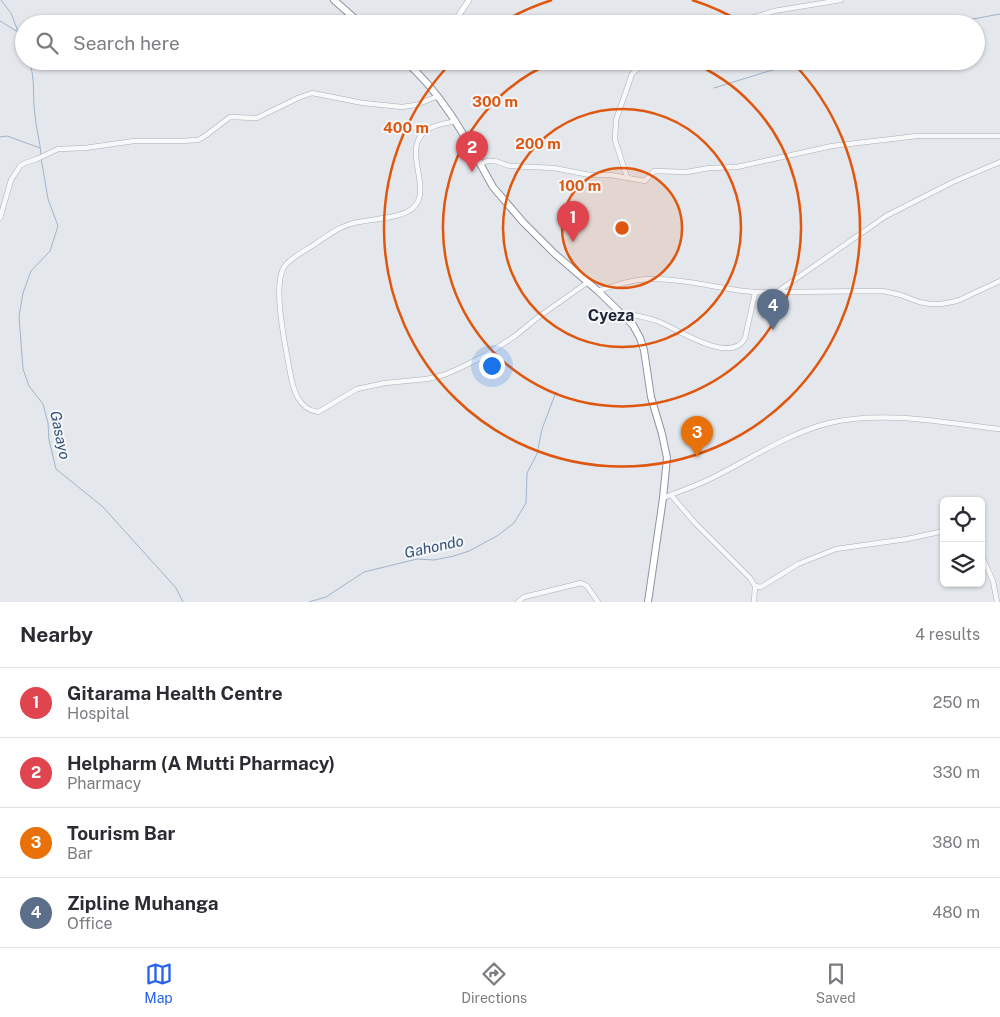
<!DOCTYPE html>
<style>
body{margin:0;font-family:"Public Sans",sans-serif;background:#f7f7f7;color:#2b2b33}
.controls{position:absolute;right:15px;bottom:15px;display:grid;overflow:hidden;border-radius:8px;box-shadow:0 1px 4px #0004}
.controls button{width:45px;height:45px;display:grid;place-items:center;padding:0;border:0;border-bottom:1px solid #e1e1e2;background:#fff;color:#2b2b33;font:25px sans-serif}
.you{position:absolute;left:491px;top:365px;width:18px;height:18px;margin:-12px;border:4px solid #fff;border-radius:50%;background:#1a73e8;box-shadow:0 0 0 8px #1a73e833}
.badge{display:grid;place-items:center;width:32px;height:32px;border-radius:50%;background:#2563eb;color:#fff;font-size:16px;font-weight:700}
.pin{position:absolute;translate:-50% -41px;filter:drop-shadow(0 1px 2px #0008)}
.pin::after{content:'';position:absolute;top:26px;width:18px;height:15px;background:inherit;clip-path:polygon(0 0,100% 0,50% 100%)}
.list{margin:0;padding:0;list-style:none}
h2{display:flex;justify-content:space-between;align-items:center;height:65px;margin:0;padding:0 20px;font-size:21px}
h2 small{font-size:16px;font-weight:400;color:#7c7c81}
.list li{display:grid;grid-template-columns:32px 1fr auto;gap:15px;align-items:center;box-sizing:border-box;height:70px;padding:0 20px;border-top:1px solid #e1e1e2}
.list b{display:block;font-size:19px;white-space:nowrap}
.list p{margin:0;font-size:16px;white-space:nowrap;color:#7c7c81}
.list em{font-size:16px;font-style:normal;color:#7c7c81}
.icon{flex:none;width:28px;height:28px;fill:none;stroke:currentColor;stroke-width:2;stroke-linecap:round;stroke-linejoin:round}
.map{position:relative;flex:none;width:1000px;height:602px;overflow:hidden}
.search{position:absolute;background:#fff;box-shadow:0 1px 4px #0004;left:15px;right:15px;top:15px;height:55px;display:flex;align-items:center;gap:12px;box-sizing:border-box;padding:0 18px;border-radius:28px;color:#7c7c81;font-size:19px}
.sheet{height:345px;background:#fff}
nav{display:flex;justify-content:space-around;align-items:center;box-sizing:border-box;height:70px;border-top:1px solid #e1e1e2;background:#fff;font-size:14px;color:#7c7c81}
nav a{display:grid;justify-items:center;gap:2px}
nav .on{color:#2563eb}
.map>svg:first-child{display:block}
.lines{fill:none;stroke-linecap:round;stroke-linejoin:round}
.stream{stroke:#9fb4cc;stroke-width:1}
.minor-casing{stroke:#a9aeb7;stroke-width:5.5}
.major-casing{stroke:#a3abb8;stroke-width:6}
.highway-casing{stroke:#8b94a3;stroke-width:8}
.minor{stroke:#f7f8fa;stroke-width:4.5}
.major{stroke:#fff;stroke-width:5}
.highway{stroke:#fff;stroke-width:6}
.ring{fill:none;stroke:#df570f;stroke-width:2.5}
.labels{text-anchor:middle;stroke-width:4;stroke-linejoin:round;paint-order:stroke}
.water-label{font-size:15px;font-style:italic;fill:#34527a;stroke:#f4f6f9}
.quarter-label{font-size:16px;font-weight:bold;fill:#1d2536;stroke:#f4f6f9}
.centre{fill:#df570f;stroke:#f4f6f9;stroke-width:2.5}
.ring-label{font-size:15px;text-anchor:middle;font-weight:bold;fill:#df570f;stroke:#f4f6f9;stroke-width:4;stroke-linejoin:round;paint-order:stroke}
</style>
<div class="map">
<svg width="1000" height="602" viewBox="0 0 1000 602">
<rect width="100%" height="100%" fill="#e4e7ec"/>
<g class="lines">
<path class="stream" d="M1,0L11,13L24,47
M0,21L18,32
M946,24L1000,14
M29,61C36,79 32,97 35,115C36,129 40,141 41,154
M714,88L769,71L814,61
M0,137L7,136L40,148
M41,158L48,199L58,226L50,251L31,271L23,293L19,316L23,369L29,386L43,404L48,423L49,440L56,469L103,507L176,588L183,602
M309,602L326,597L364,572L417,559L434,560L454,556L469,551L497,536L514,523L526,503L527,473L537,454L542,429L556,392"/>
<defs>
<path id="minor" d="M733,24L774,11L841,0
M456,121C448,123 438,124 430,128C397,146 435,188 413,208C402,218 373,219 358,222C341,225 329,235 315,244C305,251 291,257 284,267C272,286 286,349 290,372C293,389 298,409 318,412L357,389L385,383L427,379L444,375L462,367L486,355L515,336L537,318L588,282
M480,164L487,161H495L510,166L554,168L590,175H611L645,181L654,171L687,172L709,168L737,167L832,146L917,136H1000
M627,177L615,140L616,120L632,74L639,67L649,61
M0,218L11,180L20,166L25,163L37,159L58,149L85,148L134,141H181L198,140L205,136L230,117L257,118L298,98L312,93L363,103L402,107L416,105L438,96
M598,291C616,285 636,278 655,279C696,279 736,295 777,292L886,216L953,182L1000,162
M779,292L883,291L901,295L919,302L930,304H941L957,301L1000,281
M622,313C633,315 646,317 657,321C676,328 731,366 745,338L755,293
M671,495L695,523L750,578L755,586L754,602
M663,498C680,491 699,485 716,476C752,458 789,433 829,423C883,410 945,423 1000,429
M981,554L993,581L997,602
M755,586L761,587L798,564L836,549L907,539L944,531
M518,602L524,597L581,583L587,586L598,602"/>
<path id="major" d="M453,24L469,0
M414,69L420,61"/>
<path id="highway" d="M334,0L361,24
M405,61C444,95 468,142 493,187L523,222L555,254L598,291L633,325L640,338L644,350L651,397L662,434L667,458L663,498L648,602"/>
</defs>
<use href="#minor" class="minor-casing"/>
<use href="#major" class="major-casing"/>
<use href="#highway" class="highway-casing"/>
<use href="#minor" class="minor"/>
<use href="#major" class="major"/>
<use href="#highway" class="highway"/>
</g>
<circle cx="622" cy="228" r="60" fill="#df570f" fill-opacity=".12"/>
<g class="ring">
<circle cx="622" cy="228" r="60"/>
<circle cx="622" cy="228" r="119"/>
<path d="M688 61A179 179 0 1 1 556 61"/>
<path d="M501 23A238 238 0 0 1 552 0M692 0A238 238 0 0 1 743 23M793 63A238 238 0 1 1 451 63"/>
</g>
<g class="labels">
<g class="water-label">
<text transform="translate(60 435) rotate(78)" y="5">Gasayo</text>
<text transform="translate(434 547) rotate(-12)" y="5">Gahondo</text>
</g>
<g class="quarter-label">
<text x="611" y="321">Cyeza</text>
</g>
</g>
<circle cx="622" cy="228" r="8" class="centre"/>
<g class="ring-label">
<text x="495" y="107">300 m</text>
<text x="406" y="133">400 m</text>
<text x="538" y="149">200 m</text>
<text x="580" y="191">100 m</text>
</g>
</svg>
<div class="controls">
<button><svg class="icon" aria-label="locate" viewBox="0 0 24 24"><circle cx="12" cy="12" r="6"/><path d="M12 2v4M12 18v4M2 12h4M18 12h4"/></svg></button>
<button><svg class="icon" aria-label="layers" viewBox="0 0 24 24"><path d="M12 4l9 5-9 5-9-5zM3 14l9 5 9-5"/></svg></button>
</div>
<div class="you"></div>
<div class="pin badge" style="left:573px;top:242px;background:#e0444e">1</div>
<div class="pin badge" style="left:472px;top:172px;background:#e0444e">2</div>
<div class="pin badge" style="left:697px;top:457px;background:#e8710a">3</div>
<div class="pin badge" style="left:773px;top:330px;background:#5c6f8a">4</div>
<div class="search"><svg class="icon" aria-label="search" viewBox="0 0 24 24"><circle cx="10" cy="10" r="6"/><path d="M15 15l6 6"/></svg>Search here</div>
</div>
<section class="sheet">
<h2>Nearby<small>4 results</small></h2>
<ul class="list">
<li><span class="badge" style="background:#e0444e">1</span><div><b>Gitarama Health Centre</b><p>Hospital</p></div><em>250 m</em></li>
<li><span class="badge" style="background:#e0444e">2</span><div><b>Helpharm (A Mutti Pharmacy)</b><p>Pharmacy</p></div><em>330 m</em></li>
<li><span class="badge" style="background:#e8710a">3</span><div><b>Tourism Bar</b><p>Bar</p></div><em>380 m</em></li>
<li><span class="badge" style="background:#5c6f8a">4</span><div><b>Zipline Muhanga</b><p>Office</p></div><em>480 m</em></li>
</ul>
</section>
<nav>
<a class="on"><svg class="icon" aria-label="map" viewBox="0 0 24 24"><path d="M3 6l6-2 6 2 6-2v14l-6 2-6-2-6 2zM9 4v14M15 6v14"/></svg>Map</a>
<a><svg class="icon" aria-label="directions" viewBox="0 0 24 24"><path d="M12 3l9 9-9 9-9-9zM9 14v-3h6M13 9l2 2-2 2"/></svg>Directions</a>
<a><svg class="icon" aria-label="saved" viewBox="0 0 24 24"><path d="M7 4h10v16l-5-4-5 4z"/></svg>Saved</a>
</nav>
